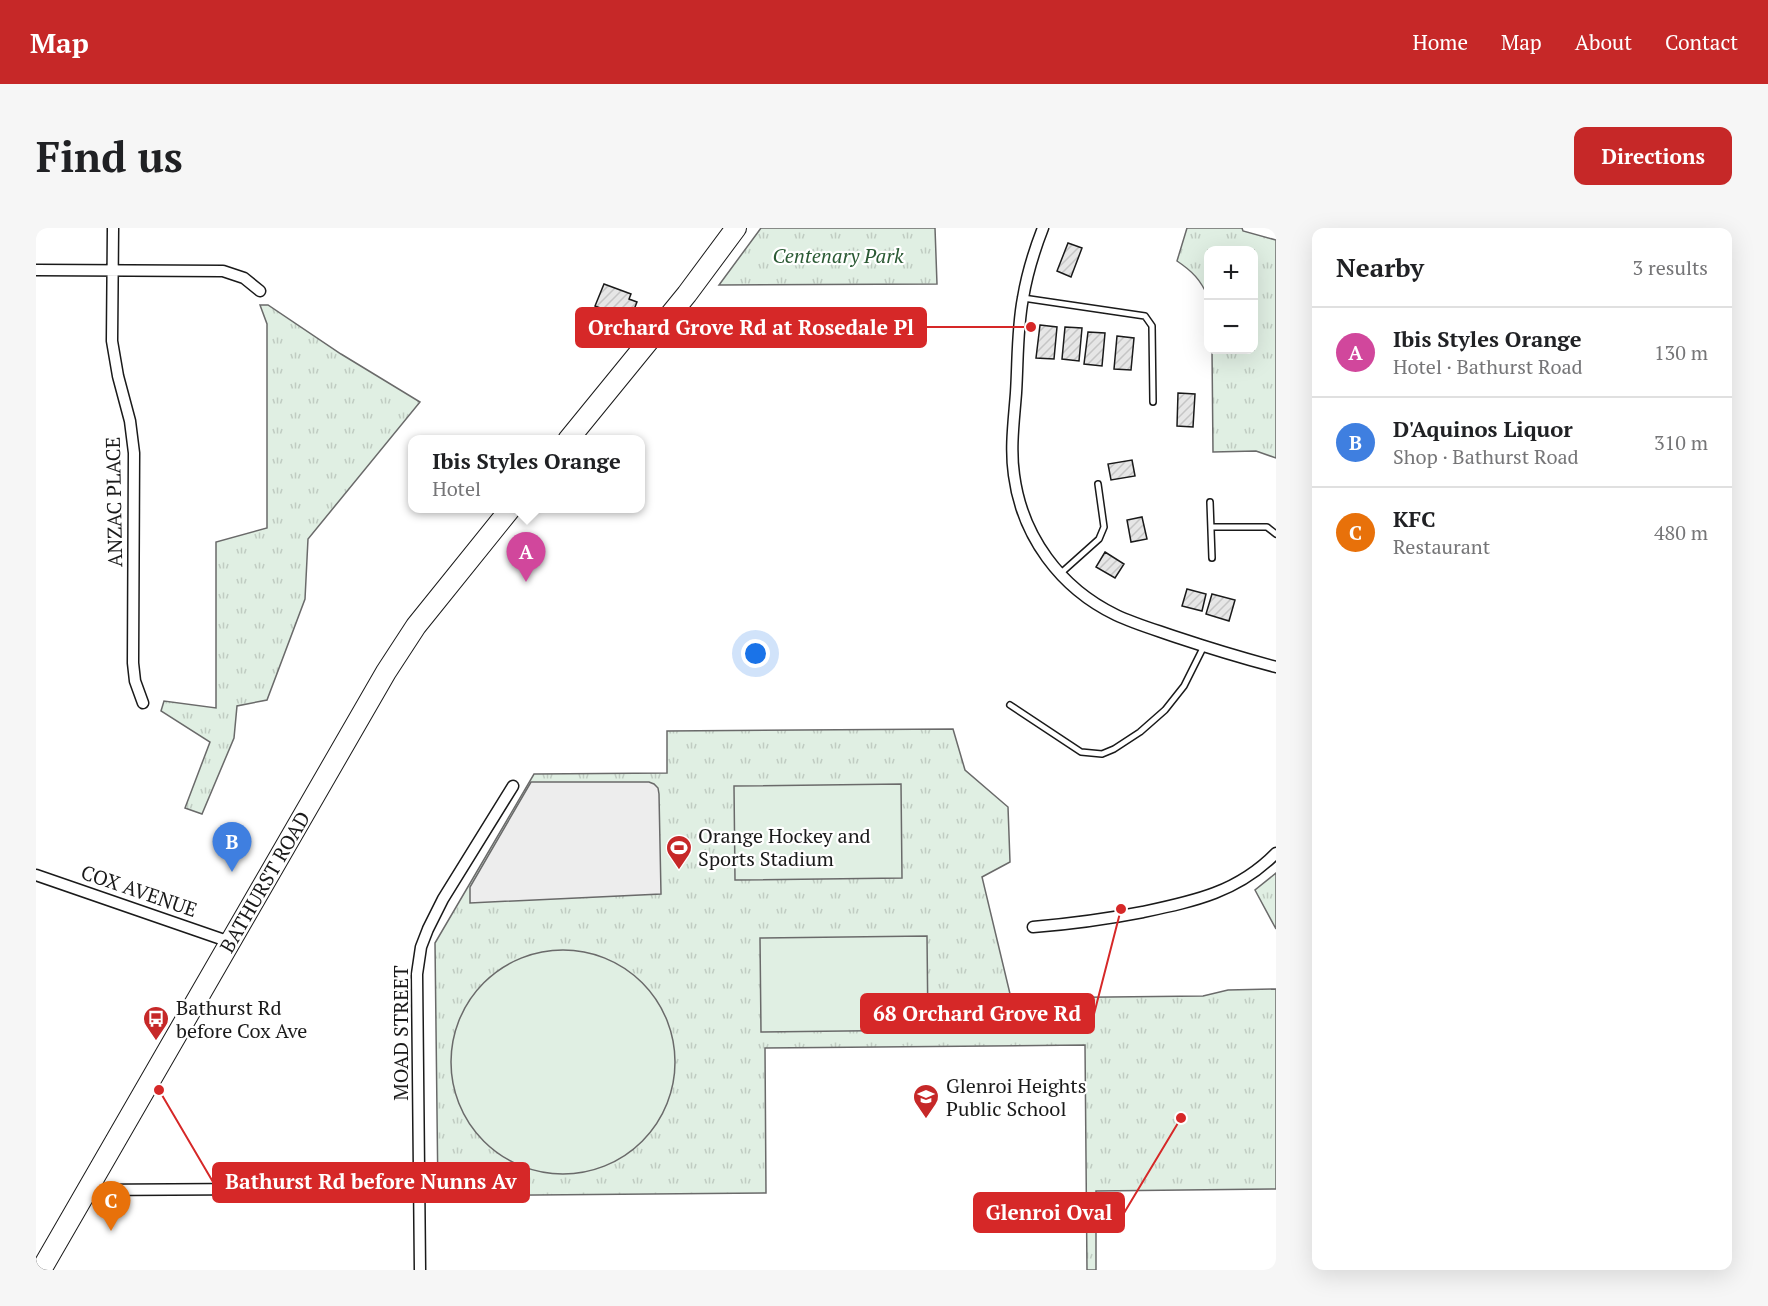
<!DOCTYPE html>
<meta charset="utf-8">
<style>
body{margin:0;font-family:"PT Serif",serif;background:#f6f6f6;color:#202124}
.controls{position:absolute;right:18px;top:18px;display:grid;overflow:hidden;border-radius:12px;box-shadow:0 6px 24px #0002}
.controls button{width:54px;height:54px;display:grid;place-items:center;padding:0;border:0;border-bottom:2px solid #e0e0e0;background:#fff;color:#202124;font:30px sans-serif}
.you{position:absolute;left:720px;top:426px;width:21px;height:21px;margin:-15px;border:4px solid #fff;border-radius:50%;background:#1a73e8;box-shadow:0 0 0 9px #1a73e833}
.badge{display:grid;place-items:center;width:39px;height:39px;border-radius:50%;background:#c62828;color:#fff;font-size:20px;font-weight:700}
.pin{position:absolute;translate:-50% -50px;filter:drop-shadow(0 2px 3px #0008)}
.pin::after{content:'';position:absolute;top:32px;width:21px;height:18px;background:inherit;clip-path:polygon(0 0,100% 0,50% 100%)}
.popup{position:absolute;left:372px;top:207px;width:237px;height:78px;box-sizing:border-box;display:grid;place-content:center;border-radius:12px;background:#fff;filter:drop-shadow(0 2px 4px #0005);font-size:20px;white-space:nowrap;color:#757577}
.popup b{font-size:22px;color:#202124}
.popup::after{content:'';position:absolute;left:50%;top:100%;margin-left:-12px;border:12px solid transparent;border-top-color:#fff}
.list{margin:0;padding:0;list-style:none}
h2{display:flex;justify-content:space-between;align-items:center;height:78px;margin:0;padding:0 24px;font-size:26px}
h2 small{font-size:20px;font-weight:400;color:#757577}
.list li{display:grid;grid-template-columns:39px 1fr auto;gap:18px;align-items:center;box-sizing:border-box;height:90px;padding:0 24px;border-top:2px solid #e0e0e0}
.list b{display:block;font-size:22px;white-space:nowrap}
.list p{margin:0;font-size:20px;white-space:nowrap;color:#757577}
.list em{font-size:20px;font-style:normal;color:#757577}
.map{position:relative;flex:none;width:1240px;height:1042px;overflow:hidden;border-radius:12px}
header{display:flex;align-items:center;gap:36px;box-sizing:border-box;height:84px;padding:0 30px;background:#c62828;color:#fff}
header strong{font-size:28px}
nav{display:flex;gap:33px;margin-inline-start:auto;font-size:21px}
.intro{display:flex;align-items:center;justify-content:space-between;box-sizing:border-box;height:144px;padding:0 36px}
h1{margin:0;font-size:42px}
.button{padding:15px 27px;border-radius:12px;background:#c62828;color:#fff;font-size:21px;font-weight:700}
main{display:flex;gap:36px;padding:0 36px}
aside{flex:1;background:#fff;border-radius:12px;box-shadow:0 6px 24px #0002}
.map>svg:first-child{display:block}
.grass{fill:url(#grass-tufts);stroke:#6a6a6a;stroke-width:1.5}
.pitch{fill:#e0efe3;stroke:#6a6a6a;stroke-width:1.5}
.parking{fill:#ededed;stroke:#6a6a6a;stroke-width:1.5}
.building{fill:url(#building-hatch);stroke:#1a1a1a;stroke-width:1.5}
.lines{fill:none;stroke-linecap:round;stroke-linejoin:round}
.lane-casing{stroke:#1a1a1a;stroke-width:8}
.street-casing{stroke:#1a1a1a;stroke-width:13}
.highway-casing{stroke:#1a1a1a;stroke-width:22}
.lane{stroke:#fff;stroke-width:5}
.street{stroke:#fff;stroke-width:10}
.highway{stroke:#fff;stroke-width:20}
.labels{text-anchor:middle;stroke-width:4.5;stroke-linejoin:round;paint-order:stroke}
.park-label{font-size:20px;font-style:italic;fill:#2b5a34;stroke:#fff}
.street-label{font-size:20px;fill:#1a1a1a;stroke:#fff}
.poi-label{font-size:20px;fill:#1a1a1a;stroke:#fff;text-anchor:start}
.leader{fill:none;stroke:#d62828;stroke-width:2}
.callout-dot{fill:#d62828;stroke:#fff;stroke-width:2}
.callout{fill:#d62828;stroke:#d62828;stroke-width:2}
.callout-label{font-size:21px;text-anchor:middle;font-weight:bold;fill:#fff}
</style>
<header>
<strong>Map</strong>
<nav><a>Home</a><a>Map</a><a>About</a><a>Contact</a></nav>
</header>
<div class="intro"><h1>Find us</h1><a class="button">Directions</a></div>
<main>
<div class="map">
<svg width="1240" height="1042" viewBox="0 0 1240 1042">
<defs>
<pattern id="grass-tufts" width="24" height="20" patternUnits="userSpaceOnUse" patternTransform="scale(1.5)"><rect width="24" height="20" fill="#e0efe3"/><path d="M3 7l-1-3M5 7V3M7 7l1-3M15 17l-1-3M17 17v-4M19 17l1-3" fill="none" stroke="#c0ccc2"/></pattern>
<pattern id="building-hatch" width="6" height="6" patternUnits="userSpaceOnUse" patternTransform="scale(1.5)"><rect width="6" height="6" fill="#e6e6e6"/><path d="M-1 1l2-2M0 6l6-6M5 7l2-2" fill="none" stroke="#c5c5c5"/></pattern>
</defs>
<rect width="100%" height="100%" fill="#fff"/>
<path class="grass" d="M725,0H899L901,56L683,57Z
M1151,0H1206L1207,3L1240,12V230L1220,223L1177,224L1176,122H1218V22H1172V69C1165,52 1156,43 1141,33Z
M224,77H232L305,126L384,174L272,311L269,371L231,472L201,478L198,510L166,586L149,580L174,514L125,483L128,473L180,480V314L231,300V96Z
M917,501L929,542L972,579L974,634L946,649L975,770L1167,768L1192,762L1240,761V961L1060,963V1042H1051L1049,817L729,820L730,965L402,968L399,715L498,546L631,545V503Z
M1240,645V701L1219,662Z"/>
<path class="pitch" d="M865,556L866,650L699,652L698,558Z
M891,708L892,802L725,804L724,710Z
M415 834a112 112 0 1 1 224 0a112 112 0 1 1-224 0Z"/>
<path class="parking" d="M495,554H613L618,556L622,560L623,566L625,666L434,675V659Z"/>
<path class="building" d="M1032,15L1046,20L1035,49L1021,43Z
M568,56L595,66L593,71L601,74L597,84L592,82L591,85L585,83L583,87L559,78Z
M1004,97L1021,99L1018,131L1000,130Z
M1029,99L1046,100L1043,133L1026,131Z
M1052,104L1069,105L1066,138L1048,136Z
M1081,108L1098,110L1095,142L1078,141Z
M1142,165L1159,166L1157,199L1141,198Z
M1096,232L1099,248L1075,252L1072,236Z
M1106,289L1111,311L1095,314L1091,292Z
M1069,324L1088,336L1079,350L1060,339Z
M1151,361L1170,366L1166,383L1146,378Z
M1176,366L1199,372L1193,393L1170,386Z"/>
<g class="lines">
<defs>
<path id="lane" d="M987,70L1109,88L1116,98L1117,174
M1174,274L1176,330
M1175,299H1231L1240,306
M1025,345L1063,311L1068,299L1062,256
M974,477L1045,524L1066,526L1078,521L1104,504L1129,482L1148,458L1168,418"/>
<path id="street" d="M77,0L76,113L82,148L94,193L98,225L97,435L99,453L107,475
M1007,0C998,23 991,46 987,70C981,101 982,134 980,165C978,192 974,220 978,247C986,308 1024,360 1080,387C1099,396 1120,402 1140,409C1173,420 1206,430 1240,439
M0,42L187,43L208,50L224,63
M0,647L194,714
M997,699C1034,696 1071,691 1107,684C1159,673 1202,664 1240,625
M51,962L383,960
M384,1042L381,746L385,719L392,701L407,671L477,558"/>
<path id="highway" d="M532,212L651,66L700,0
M5,1042L350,444L380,398L475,280"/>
</defs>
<use href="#lane" class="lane-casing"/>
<use href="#street" class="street-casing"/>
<use href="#highway" class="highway-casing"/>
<use href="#lane" class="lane"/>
<use href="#street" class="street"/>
<use href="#highway" class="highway"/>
</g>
<defs>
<symbol id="stadium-pin" viewBox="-11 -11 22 30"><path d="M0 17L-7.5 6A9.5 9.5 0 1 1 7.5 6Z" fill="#c62828" stroke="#fff"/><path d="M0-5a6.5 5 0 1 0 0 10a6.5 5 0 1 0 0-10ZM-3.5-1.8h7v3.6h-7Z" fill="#fff"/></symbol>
<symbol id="bus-pin" viewBox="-11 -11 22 30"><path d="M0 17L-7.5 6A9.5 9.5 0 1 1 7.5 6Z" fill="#c62828" stroke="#fff"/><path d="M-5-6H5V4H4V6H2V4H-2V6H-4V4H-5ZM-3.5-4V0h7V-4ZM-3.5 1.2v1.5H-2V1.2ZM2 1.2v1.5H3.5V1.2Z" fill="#fff"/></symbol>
<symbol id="school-pin" viewBox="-11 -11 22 30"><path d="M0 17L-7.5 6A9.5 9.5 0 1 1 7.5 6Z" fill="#c62828" stroke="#fff"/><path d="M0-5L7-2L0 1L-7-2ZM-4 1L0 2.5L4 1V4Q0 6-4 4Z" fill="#fff"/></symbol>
</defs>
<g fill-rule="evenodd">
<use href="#stadium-pin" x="628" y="605" width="30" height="40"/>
<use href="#bus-pin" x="105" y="776" width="30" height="40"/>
<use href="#school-pin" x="875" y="854" width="30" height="40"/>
</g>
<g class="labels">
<g class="park-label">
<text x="802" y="35">Centenary Park</text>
</g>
<g class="street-label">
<text transform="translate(78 274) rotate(-91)" y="7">ANZAC PLACE</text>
<text transform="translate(229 654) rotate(-60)" y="7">BATHURST ROAD</text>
<text transform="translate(103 663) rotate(19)" y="7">COX AVENUE</text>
<text transform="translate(365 805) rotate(-90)" y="7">MOAD STREET</text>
</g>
<g class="poi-label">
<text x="662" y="615">Orange Hockey and<tspan x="662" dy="23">Sports Stadium</tspan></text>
<text x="140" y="787">Bathurst Rd<tspan x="140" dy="23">before Cox Ave</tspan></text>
<text x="910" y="865">Glenroi Heights<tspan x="910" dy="23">Public School</tspan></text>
</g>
</g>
<path class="leader" d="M995 99L890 99M1085 681L1058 786M123 862L177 954M1145 890L1088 985"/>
<g class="callout-dot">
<circle cx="995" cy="99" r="6"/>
<circle cx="1085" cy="681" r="6"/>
<circle cx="123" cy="862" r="6"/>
<circle cx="1145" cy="890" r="6"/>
</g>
<g class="callout">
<rect x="540" y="80" width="350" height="39" rx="6"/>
<rect x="825" y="766" width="233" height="39" rx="6"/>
<rect x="177" y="935" width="316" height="39" rx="6"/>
<rect x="938" y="965" width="150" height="39" rx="6"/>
</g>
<g class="callout-label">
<text x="715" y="107">Orchard Grove Rd at Rosedale Pl</text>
<text x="941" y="793">68 Orchard Grove Rd</text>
<text x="335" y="961">Bathurst Rd before Nunns Av</text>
<text x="1013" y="992">Glenroi Oval</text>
</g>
</svg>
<div class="controls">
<button>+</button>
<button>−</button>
</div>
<div class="you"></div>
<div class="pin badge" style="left:490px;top:354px;background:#d1479c">A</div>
<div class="popup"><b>Ibis Styles Orange</b>Hotel</div>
<div class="pin badge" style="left:196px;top:644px;background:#3f7fe0">B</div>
<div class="pin badge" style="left:75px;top:1003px;background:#e8710a">C</div>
</div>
<aside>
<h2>Nearby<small>3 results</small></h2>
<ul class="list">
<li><span class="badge" style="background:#d1479c">A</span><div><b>Ibis Styles Orange</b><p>Hotel · Bathurst Road</p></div><em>130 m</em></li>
<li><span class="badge" style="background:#3f7fe0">B</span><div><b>D'Aquinos Liquor</b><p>Shop · Bathurst Road</p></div><em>310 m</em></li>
<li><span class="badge" style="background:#e8710a">C</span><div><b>KFC</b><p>Restaurant</p></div><em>480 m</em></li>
</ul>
</aside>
</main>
